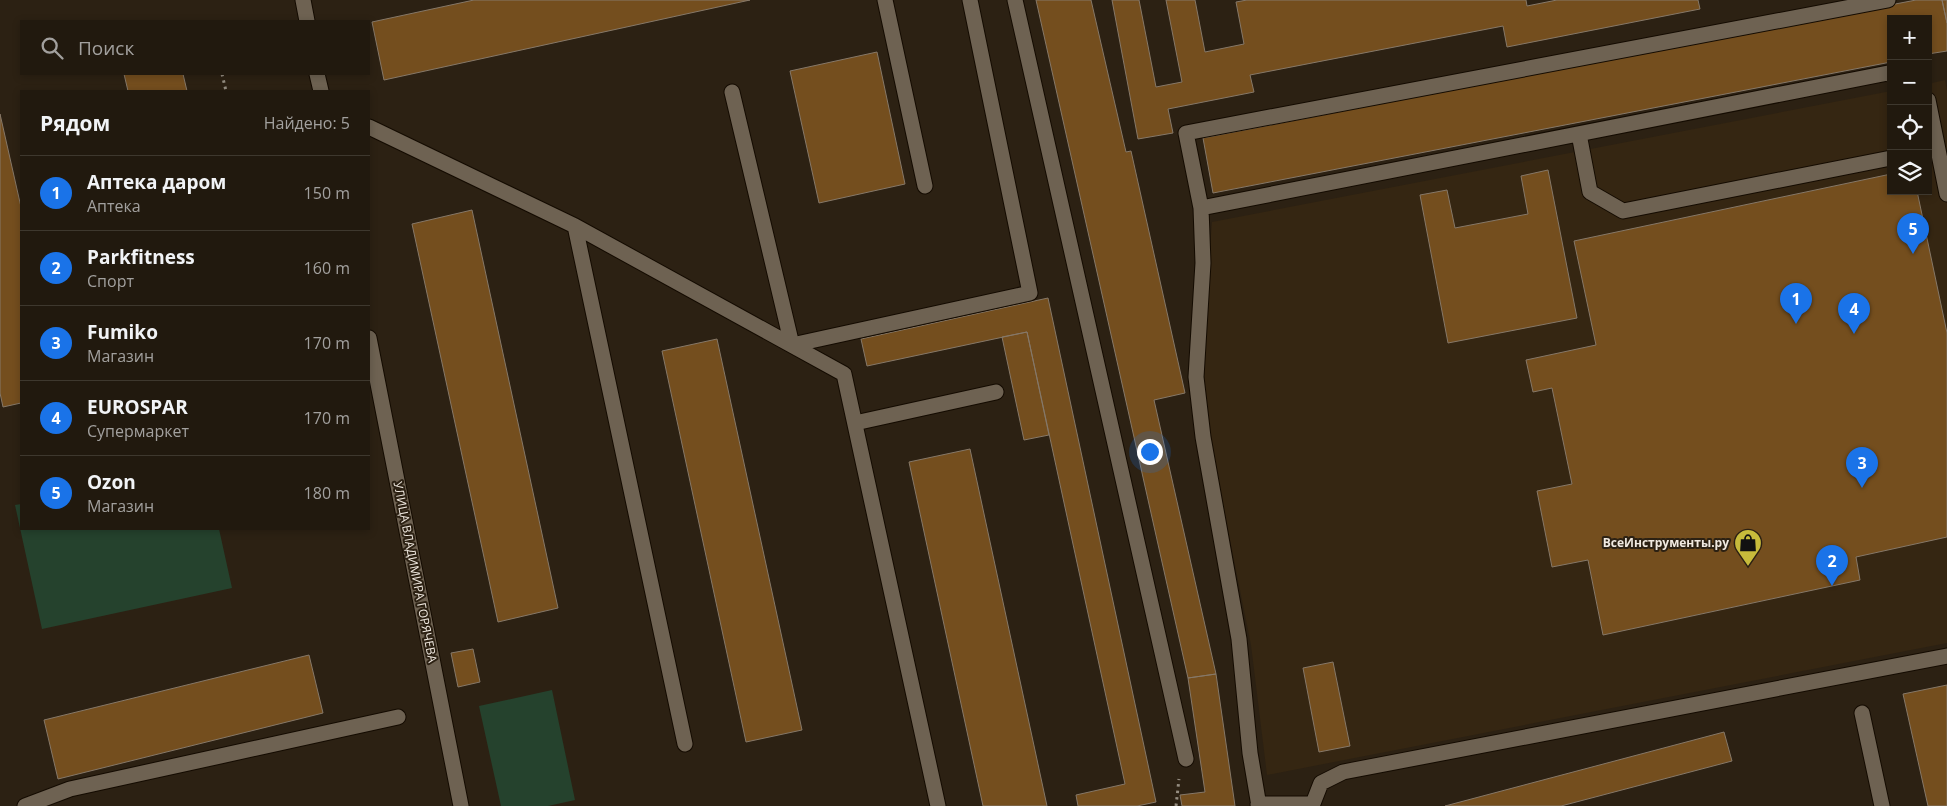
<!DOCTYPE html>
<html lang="ru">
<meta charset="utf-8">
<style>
body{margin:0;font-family:"Open Sans",sans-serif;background:#292217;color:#f1f3f6}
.controls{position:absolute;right:15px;top:15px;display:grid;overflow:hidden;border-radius:0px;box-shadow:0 2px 8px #0003}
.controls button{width:45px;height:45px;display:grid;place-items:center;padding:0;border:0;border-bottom:1px solid #3e382e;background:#21190e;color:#f1f3f6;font:25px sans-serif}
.you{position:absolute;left:1149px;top:451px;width:18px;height:18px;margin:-12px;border:4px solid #fff;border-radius:50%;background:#1a73e8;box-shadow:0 0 0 8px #1a73e833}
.badge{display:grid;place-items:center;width:32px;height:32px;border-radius:50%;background:#1a73e8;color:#fff;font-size:16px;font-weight:700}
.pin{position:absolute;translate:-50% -41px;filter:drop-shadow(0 1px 2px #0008)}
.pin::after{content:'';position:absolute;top:26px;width:18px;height:15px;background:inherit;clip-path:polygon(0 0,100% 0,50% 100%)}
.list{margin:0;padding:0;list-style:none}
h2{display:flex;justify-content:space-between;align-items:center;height:65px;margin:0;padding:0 20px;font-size:21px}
h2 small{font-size:16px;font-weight:400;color:#a2a09e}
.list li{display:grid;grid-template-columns:32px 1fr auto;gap:15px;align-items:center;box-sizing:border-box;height:75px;padding:0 20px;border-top:1px solid #3e382e}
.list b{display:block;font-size:19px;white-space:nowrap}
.list p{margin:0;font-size:16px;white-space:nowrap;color:#a2a09e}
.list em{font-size:16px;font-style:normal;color:#a2a09e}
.icon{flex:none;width:28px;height:28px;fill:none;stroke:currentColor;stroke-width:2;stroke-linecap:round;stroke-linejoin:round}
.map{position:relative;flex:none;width:1947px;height:806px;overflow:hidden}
.search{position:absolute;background:#21190e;box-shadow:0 2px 8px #0003;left:20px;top:20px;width:350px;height:55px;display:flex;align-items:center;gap:12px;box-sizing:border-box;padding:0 18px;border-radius:0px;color:#a2a09e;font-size:19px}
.panel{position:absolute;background:#21190e;box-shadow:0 2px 8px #0003;left:20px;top:90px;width:350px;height:440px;border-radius:0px}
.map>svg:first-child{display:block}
.built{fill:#352612}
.green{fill:#25422d}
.building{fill:#744e1e;stroke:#867868}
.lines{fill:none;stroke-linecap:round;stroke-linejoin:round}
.minor-casing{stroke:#140b01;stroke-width:17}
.path{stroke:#958d81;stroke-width:3;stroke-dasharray:2.5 4;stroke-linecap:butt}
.minor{stroke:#6e6252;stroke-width:15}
.labels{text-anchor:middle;stroke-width:4;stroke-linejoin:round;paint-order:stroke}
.poi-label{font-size:12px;font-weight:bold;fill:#f1eae1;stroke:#2c2113;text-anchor:end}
.street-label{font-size:12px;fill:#f1eae1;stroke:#2c2113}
</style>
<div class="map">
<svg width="1947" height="806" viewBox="0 0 1947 806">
<rect width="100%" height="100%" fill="#2c2113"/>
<path class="built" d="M1945,80L1947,91V643L1267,775L1251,645L1204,410L1200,373L1212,222L1891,91V191H1928V84Z"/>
<path class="green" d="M21,504V529H219L232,588L42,629L15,505Z
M552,690L575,800L548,806H501L479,706Z"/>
<path class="building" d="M474,0H750L384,80L372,22Z
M1036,0H1091L1126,152L1131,151L1185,393L1154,400L1216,674L1188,678Z
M1112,0H1139L1156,87L1182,82L1166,0H1195L1205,52L1244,44L1236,2L1247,0H1526L1527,6L1557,0H1698L1700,9L1507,47L1503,26L1250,75L1254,92L1168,109L1173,133L1138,139Z
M1916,0H1942L1947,23V51L1928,54V19H1891V62L1213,193L1203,138Z
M1942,0H1947V23Z
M877,52L905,184L819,203L790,71Z
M124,74H183L187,91H128Z
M0,114L21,207V403L3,407L0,393Z
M1548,170L1577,318L1448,343L1420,195L1447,190L1455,228L1528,214L1521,176Z
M1891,174V191H1917L1947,333V537L1856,557L1860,580L1603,635L1588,560L1552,567L1537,491L1572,484L1552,388L1533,392L1526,360L1596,345L1574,241Z
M472,210L558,608L498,622L412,224Z
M1048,298L1156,802L1137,806H1078L1076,795L1125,784L1027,332L867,366L861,339Z
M1027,332L1049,435L1024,440L1002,337Z
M717,339L802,730L746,742L662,351Z
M970,449L1047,806H983L909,462Z
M473,649L480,682L458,687L451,653Z
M309,655L323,713L58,779L44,720Z
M1333,662L1350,746L1319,752L1303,668Z
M1216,674L1235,806H1182L1180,795L1205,792L1188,678Z
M1947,685V806H1928L1903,694Z
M1724,732L1732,761L1561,806H1445Z"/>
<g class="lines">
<defs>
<path id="minor" d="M303,0L307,21
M885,0L925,186
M1015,0L1186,759
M1888,0L1186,133L1201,208L1888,73L1891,75
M317,74L321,91
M732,92L792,345L1030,293L970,0
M1928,100L1947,194
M369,127L575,226L685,744
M1579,134L1590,192L1623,211L1891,158
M1201,208L1203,263L1196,377L1203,437L1239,639L1250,753L1259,806
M575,226L844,374L938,806
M369,338L461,806
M855,423L996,392
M1862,713L1882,806
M1258,804H1312
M25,806L70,789L398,717
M1312,806L1321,783L1343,772L1947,656"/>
</defs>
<use href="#minor" class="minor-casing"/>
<path class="path" d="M222,74L226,91
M1176,806L1179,779"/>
<use href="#minor" class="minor"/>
</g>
<defs>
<symbol id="shop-pin" viewBox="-11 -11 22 30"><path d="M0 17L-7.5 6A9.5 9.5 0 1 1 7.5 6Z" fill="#c7bb3b" stroke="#2c2113"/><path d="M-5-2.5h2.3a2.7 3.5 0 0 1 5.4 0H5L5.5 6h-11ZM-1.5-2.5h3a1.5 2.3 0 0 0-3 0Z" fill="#111"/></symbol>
</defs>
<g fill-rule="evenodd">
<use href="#shop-pin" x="1732" y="527" width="32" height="43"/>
</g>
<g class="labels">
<g class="poi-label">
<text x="1729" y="547">ВсеИнструменты.ру</text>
</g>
<g class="street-label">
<text transform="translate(415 572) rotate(79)" y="4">УЛИЦА ВЛАДИМИРА ГОРЯЧЕВА</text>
</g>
</g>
</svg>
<div class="controls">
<button>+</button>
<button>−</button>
<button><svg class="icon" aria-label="locate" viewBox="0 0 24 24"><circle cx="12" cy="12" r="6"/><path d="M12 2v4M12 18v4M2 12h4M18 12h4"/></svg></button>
<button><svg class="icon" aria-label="layers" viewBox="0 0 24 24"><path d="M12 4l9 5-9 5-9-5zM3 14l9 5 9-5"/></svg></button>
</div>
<div class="you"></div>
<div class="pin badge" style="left:1796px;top:324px">1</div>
<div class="pin badge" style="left:1832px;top:586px">2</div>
<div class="pin badge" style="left:1862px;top:488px">3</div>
<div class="pin badge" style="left:1854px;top:334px">4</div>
<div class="pin badge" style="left:1913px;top:254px">5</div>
<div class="search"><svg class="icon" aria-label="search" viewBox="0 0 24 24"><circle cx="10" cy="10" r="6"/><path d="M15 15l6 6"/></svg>Поиск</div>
<section class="panel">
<h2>Рядом<small>Найдено: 5</small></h2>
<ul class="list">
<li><span class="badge">1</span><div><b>Аптека даром</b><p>Аптека</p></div><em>150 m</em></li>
<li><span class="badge">2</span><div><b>Parkfitness</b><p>Спорт</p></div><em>160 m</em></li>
<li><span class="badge">3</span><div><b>Fumiko</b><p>Магазин</p></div><em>170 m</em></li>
<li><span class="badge">4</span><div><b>EUROSPAR</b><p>Супермаркет</p></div><em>170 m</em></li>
<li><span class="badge">5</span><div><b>Ozon</b><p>Магазин</p></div><em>180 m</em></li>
</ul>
</section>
</div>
